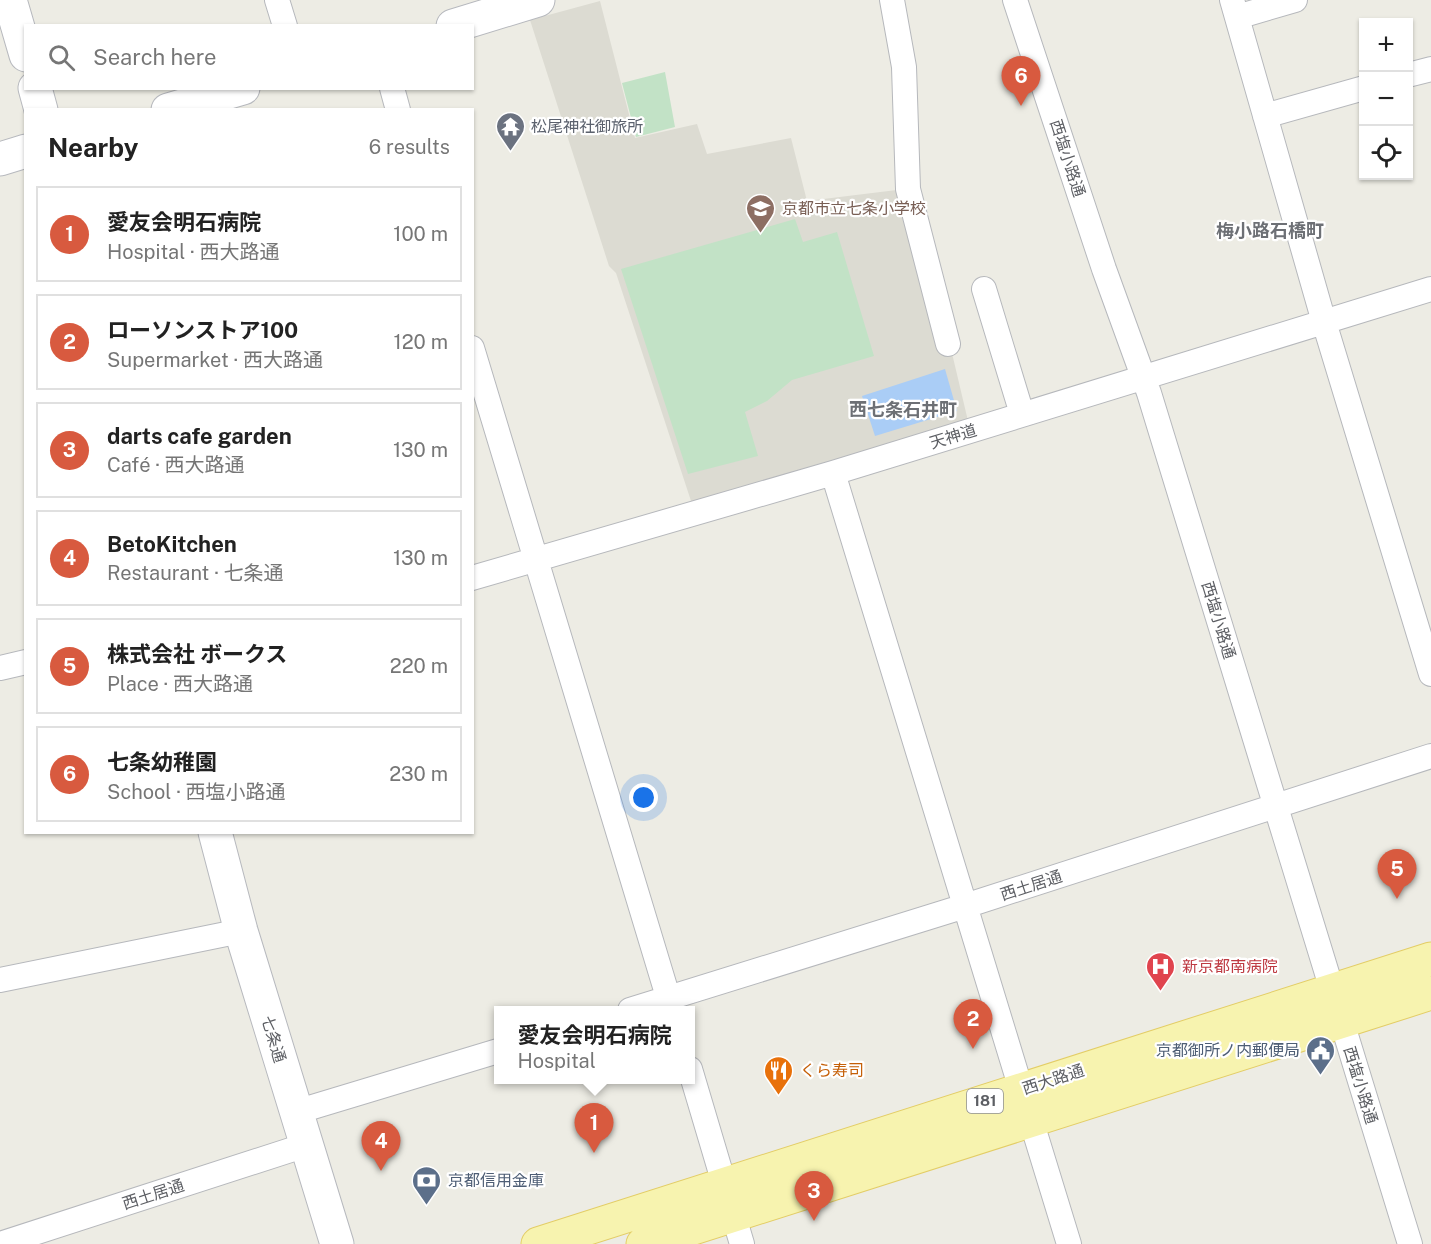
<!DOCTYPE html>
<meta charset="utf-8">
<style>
body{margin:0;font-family:"Public Sans","Noto Sans JP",sans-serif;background:#f6f6f6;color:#222}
.controls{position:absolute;right:18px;top:18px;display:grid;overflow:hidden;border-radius:0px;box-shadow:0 2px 4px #0004}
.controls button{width:54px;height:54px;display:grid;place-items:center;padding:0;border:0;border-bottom:2px solid #e0e0e0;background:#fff;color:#222;font:30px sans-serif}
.you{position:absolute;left:644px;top:798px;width:21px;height:21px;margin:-15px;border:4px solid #fff;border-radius:50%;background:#1a73e8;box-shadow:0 0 0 9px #1a73e833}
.badge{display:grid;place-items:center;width:39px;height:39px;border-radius:50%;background:#d85a3f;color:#fff;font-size:20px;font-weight:700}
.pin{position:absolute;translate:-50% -50px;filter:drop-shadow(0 2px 3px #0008)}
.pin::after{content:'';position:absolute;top:32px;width:21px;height:18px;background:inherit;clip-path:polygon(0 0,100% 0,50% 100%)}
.popup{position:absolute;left:494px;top:1006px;width:201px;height:78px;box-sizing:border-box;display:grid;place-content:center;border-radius:0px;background:#fff;filter:drop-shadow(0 2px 4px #0005);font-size:20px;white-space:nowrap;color:#767676}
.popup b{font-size:22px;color:#222}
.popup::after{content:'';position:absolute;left:50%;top:100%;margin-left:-12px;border:12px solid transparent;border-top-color:#fff}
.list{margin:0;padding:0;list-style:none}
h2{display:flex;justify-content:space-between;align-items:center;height:78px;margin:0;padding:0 24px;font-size:26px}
h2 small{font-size:20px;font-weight:400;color:#767676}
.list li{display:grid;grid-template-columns:39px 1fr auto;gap:18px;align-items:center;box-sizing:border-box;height:96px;margin:0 12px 12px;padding:0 12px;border:2px solid #e0e0e0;border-radius:0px}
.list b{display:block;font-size:22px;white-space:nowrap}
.list p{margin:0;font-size:20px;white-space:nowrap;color:#767676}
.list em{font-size:20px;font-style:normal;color:#767676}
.icon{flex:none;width:33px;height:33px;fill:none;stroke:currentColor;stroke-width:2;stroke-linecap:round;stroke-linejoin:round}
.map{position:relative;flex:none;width:1431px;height:1244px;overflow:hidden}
.search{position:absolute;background:#fff;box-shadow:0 2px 4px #0004;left:24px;top:24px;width:450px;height:66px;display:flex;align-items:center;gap:15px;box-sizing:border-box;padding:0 21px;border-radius:0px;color:#767676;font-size:22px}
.panel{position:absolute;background:#fff;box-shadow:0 2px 4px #0004;left:24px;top:108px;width:450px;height:726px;border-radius:0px}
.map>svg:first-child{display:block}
.education{fill:#dcdbd2}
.green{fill:#c2e2c6}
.water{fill:#aacdf6}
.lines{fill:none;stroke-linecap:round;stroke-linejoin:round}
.street-casing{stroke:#b6b8bc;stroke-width:26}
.secondary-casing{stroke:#b7b9be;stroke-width:35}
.primary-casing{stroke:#e3cd66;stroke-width:35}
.street{stroke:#fff;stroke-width:24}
.secondary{stroke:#fff;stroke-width:33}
.primary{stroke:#f7f3af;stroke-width:33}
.labels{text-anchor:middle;stroke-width:4.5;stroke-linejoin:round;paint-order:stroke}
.shield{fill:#fff;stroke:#8d8e92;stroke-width:1.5}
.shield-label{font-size:15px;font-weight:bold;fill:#5c5e63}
.worship-label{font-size:16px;fill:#5b616d;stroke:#fff;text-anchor:start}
.street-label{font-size:16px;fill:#5c5e63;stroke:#fff}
.education-label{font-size:16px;fill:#785e54;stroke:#fff;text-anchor:start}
.health-label{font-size:16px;fill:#be3a42;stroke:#fff;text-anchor:start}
.service-label{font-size:16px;fill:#4e5e75;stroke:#fff;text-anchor:end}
.food-label{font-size:16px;fill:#c56008;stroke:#fff;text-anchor:start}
.neighbourhood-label{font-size:18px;font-weight:bold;fill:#6d7075;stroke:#fff}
</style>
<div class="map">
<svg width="1431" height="1244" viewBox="0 0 1431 1244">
<rect width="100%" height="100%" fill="#edece4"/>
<path class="education" d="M600,1L635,138L697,124L707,154L791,138L807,201L913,188L968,421L692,504L616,273L609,266L530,20Z"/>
<path class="green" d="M665,72L675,127L636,137L622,83Z
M795,219L803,242L837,232L874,356L792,380L767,401L745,412L758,456L688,474L621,269Z"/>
<path class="water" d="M945,369L957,411L875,436L862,396Z"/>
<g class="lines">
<defs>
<path id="street" d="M277,0L285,26
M892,0L904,67L908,189L948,344
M1015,0L1104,269L1149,393L1410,1244
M1232,0L1324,322L1431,674
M1237,17L1295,0
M1408,75L1431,69
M392,88L398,110
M1265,116L1364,88
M984,289L1022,414
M472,348L672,1010
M833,473L1021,1089
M472,578L833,473L1431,289
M0,668L26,662
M0,980L241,931
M630,1010L965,906L1431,756
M690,1069L742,1244
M296,1112L498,1051
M1031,1120L1069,1244
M0,1244L306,1145"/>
<path id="secondary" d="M10,0L26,55
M453,26L538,0
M35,88L41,110
M168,110L243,88
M0,159L26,151
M215,832L241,931L337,1244"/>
<path id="primary" d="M538,1244L1431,959
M643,1244L1431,993"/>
</defs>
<use href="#street" class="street-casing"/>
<use href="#secondary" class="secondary-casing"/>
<use href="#primary" class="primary-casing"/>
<use href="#street" class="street"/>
<use href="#secondary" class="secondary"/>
<use href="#primary" class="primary"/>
</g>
<defs>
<symbol id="temple-pin" viewBox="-11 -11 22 30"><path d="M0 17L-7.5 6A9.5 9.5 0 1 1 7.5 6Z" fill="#6b7280" stroke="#fff"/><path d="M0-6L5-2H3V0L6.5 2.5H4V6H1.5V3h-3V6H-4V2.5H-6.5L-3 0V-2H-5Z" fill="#fff"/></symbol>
<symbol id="school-pin" viewBox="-11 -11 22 30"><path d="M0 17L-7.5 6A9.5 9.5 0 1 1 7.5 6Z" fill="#8d6e63" stroke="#fff"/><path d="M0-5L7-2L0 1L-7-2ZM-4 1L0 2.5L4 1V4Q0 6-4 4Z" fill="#fff"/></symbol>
<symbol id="hospital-pin" viewBox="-11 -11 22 30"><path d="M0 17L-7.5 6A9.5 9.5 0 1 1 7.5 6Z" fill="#e0444e" stroke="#fff"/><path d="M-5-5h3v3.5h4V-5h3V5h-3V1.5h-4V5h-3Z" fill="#fff"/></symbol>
<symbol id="civic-pin" viewBox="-11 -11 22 30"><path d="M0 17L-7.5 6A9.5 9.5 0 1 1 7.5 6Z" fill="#5c6f8a" stroke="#fff"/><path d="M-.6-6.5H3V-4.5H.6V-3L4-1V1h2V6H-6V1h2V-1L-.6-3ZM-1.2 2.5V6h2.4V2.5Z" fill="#fff"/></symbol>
<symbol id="restaurant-pin" viewBox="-11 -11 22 30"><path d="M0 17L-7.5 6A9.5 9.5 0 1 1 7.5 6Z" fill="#e8710a" stroke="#fff"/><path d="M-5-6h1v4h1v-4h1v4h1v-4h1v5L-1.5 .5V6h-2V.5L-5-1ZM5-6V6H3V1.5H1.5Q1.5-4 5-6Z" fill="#fff"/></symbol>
<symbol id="bank-pin" viewBox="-11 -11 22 30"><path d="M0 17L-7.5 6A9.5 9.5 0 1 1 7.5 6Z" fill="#5c6f8a" stroke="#fff"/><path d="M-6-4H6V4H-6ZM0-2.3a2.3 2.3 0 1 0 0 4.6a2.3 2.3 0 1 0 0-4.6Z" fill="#fff"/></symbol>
</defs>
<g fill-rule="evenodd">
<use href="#temple-pin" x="494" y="110" width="33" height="45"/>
<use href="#school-pin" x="744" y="192" width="33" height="45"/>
<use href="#hospital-pin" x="1144" y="950" width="33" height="45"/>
<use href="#civic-pin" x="1304" y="1034" width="33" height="45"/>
<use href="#restaurant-pin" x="762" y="1054" width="33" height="45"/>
<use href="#bank-pin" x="410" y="1164" width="33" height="45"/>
</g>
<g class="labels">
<rect class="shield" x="967" y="1089" width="36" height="24" rx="4.5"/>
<g class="shield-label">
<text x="985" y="1106">181</text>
</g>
<g class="worship-label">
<text x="531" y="132">松尾神社御旅所</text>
</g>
<g class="street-label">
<text transform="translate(1068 158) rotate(72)" y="6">西塩小路通</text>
<text transform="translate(953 436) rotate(-17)" y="6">天神道</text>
<text transform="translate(1219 620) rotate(73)" y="6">西塩小路通</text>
<text transform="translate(1031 885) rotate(-18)" y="6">西土居通</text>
<text transform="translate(274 1039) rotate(73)" y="6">七条通</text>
<text transform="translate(1053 1079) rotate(-18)" y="6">西大路通</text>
<text transform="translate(1361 1085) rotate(73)" y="6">西塩小路通</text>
<text transform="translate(153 1194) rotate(-18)" y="6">西土居通</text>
</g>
<g class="education-label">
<text x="782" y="214">京都市立七条小学校</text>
</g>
<g class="health-label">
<text x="1182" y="972">新京都南病院</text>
</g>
<g class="service-label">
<text x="1300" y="1056">京都御所ノ内郵便局</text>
<text x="448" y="1186" text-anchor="start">京都信用金庫</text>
</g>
<g class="food-label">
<text x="800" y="1076">くら寿司</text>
</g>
<g class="neighbourhood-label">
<text x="1270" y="237">梅小路石橋町</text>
<text x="903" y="416">西七条石井町</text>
</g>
</g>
</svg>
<div class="controls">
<button>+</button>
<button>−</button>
<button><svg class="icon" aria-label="locate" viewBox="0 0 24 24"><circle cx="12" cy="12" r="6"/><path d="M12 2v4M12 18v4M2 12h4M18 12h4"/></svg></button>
</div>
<div class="you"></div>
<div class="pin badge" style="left:594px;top:1153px">1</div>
<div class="popup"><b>愛友会明石病院</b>Hospital</div>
<div class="pin badge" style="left:973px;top:1049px">2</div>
<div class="pin badge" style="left:814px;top:1221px">3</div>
<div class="pin badge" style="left:381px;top:1171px">4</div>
<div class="pin badge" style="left:1397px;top:899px">5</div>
<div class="pin badge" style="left:1021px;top:106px">6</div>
<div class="search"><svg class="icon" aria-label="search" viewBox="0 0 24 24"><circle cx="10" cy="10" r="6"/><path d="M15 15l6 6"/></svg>Search here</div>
<section class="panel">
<h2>Nearby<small>6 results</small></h2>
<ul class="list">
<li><span class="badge">1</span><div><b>愛友会明石病院</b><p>Hospital · 西大路通</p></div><em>100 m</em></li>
<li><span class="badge">2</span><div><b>ローソンストア100</b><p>Supermarket · 西大路通</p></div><em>120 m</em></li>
<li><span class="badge">3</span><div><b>darts cafe garden</b><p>Café · 西大路通</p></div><em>130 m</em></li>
<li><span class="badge">4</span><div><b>BetoKitchen</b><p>Restaurant · 七条通</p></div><em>130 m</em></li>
<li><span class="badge">5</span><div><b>株式会社 ボークス</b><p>Place · 西大路通</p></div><em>220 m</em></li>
<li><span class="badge">6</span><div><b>七条幼稚園</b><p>School · 西塩小路通</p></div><em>230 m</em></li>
</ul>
</section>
</div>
